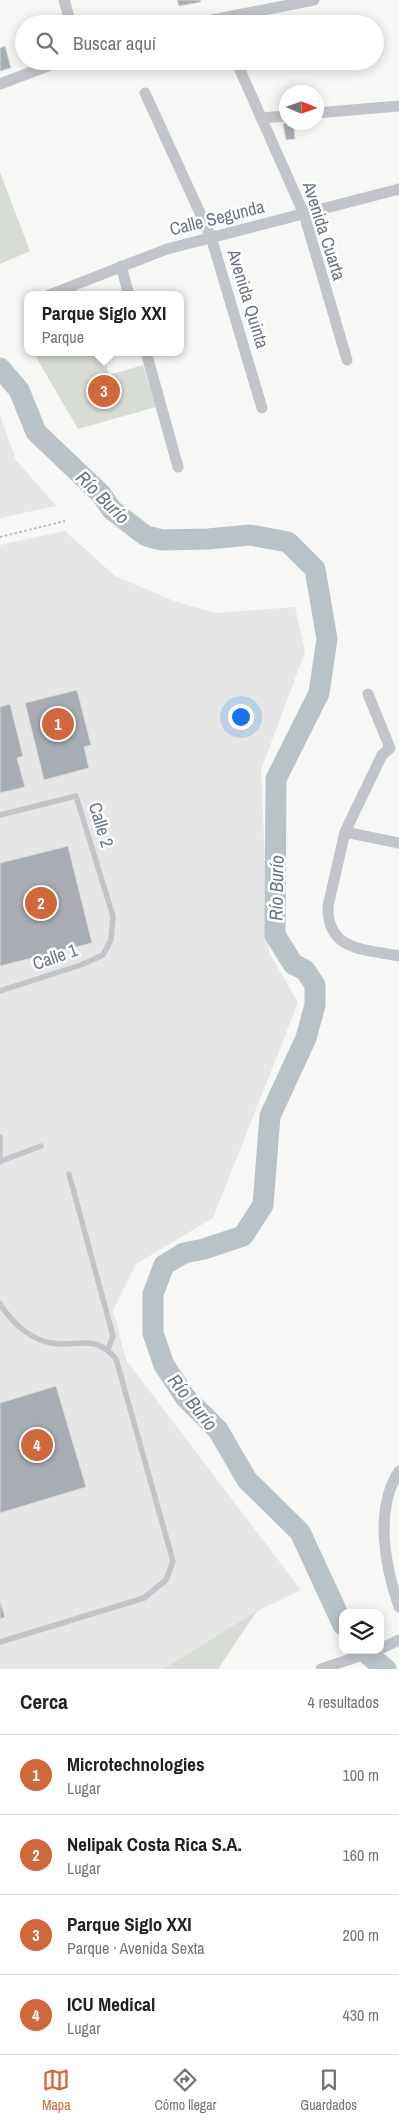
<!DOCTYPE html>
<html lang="es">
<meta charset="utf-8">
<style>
body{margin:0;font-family:"Archivo Narrow",sans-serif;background:#f6f6f6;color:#202124}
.controls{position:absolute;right:15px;bottom:15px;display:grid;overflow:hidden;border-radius:10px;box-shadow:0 2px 12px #0003}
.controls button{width:45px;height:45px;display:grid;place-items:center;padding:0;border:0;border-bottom:1px solid #e0e0e0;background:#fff;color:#202124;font:25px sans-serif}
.compass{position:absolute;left:279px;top:85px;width:45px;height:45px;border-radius:50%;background:#fff;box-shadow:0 2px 12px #0003;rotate:92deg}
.you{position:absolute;left:240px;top:716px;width:18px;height:18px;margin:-12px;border:4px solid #fff;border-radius:50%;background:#1a73e8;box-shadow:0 0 0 8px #1a73e833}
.badge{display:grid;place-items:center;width:32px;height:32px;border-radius:50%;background:#d0673d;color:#fff;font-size:16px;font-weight:700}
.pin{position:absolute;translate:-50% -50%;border:2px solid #fff;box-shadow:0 1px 5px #0006}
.popup{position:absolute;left:24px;top:291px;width:160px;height:65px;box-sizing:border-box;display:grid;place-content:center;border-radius:10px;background:#fff;filter:drop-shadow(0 1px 4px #0005);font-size:16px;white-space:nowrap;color:#757577}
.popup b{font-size:19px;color:#202124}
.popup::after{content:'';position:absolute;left:50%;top:100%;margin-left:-10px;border:10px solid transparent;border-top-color:#fff}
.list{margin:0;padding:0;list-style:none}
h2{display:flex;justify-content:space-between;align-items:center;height:65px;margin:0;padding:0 20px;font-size:21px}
h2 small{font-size:16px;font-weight:400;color:#757577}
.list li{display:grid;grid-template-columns:32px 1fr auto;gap:15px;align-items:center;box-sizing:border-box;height:80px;padding:0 20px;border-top:1px solid #e0e0e0}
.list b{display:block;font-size:19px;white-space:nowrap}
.list p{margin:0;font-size:16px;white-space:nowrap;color:#757577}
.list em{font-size:16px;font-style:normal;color:#757577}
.icon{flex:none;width:28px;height:28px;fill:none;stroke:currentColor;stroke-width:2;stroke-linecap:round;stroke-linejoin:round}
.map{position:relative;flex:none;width:399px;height:1669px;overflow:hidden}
.search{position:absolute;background:#fff;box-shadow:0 2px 12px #0003;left:15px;right:15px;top:15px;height:55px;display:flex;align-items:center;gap:12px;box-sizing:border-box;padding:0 18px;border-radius:28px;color:#757577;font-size:19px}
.sheet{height:385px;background:#fff}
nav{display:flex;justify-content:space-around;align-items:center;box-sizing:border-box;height:70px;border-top:1px solid #e0e0e0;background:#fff;font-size:14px;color:#757577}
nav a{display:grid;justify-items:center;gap:2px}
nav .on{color:#d0673d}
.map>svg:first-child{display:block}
.built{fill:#e5e6e5}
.green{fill:#d7dcd5}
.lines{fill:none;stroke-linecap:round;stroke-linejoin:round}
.river{stroke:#b9c2c6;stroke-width:21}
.building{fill:#a7adb3;stroke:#d9d9d7}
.path{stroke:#b9bcbe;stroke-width:2;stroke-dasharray:2.5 2.5;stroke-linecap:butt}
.lane{stroke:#c1c4c8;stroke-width:5.5}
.street{stroke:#c1c4c8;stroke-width:11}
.labels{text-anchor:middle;stroke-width:5;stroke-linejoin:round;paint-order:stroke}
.street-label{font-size:18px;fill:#6a7682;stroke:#fff}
.water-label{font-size:19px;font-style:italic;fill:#66767e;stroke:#fff}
</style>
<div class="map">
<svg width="399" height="1669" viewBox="0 0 399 1669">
<rect width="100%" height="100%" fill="#f7f7f5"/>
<path class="built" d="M0,415L16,460L56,506L0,518Z
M65,531L115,576L174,601L215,613L295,607L305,652L261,770L269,952L298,1003L213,1218L136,1264L113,1310L126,1360L301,1590L257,1611L163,1669H0V545Z"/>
<path class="green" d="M0,172L30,251L0,264Z
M33,352H102L109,375L143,365L156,407L78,429Z
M257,1611L218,1669H163Z"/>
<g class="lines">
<path class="river" d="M0,368L19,390L36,432L101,494L112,510L146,536L162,540L208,539L250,535L288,542L315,569L327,639L319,693L276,779L275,935L293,964L305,970L315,985V1005L306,1038L270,1116L263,1205L243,1236L204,1249L184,1253L164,1265L153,1294V1333L164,1365L185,1397L218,1430L247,1480L300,1532L343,1625
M362,1650L386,1669"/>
</g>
<path class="building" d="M177,0H200L201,2L179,6Z
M5,46L11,68L0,71V48Z
M293,122L295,139L286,140L283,123Z
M77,690L91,745L84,747L89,768L44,780L25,703Z
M10,704L23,756L17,758L25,787L0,793V707Z
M68,846L92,943L0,966V863Z
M56,1386L86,1487L0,1513V1403Z
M0,1601L5,1617L0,1619Z"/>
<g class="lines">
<path class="path" d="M0,537L65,521"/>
<path class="lane" d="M0,815L76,796L113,916L111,940L103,955L81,965L0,991
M0,1137V1162
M1,1161L41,1146
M69,1174L113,1336L108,1349
M0,1304C13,1324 33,1343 59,1344C84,1344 98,1337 116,1359L173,1561L166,1580L144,1598L0,1642"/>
<path class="street" d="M64,0L71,24
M192,24L314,0
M236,61L304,214L347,360
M0,84L61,61
M145,93L211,237L262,408
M316,113L399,106
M261,118L286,116
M121,266L129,295
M49,295L167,249L399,189
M146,352L178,467
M368,694L390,748
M390,748L382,755L345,832L328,906C327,951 364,949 399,956
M345,832L399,843
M399,1471C374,1510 385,1566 399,1607
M380,1649L399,1640
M321,1669L377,1650"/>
</g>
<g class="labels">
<g class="street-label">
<text transform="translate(217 218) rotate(-14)" y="6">Calle Segunda</text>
<text transform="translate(324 231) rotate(72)" y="6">Avenida Cuarta</text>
<text transform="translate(248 299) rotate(73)" y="6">Avenida Quinta</text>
<text transform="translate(101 825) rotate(73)" y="6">Calle 2</text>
<text transform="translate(55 957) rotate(-19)" y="6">Calle 1</text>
</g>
<g class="water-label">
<text transform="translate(103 497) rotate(45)" y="7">Río Burío</text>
<text transform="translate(276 888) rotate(-89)" y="7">Río Burío</text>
<text transform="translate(193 1402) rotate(51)" y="7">Río Burío</text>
</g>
</g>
</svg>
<div class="controls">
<button><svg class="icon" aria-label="layers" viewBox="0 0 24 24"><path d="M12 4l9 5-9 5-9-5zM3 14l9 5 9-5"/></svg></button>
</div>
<svg class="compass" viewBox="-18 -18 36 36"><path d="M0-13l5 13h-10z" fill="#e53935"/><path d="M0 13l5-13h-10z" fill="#757577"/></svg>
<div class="you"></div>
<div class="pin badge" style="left:58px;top:724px">1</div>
<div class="pin badge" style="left:41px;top:903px">2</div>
<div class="pin badge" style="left:104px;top:391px">3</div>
<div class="popup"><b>Parque Siglo XXI</b>Parque</div>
<div class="pin badge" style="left:37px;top:1445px">4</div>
<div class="search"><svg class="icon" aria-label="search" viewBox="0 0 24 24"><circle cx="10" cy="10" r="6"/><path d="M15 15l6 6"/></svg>Buscar aquí</div>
</div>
<section class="sheet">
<h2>Cerca<small>4 resultados</small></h2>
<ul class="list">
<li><span class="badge">1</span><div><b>Microtechnologies</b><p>Lugar</p></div><em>100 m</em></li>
<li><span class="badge">2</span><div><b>Nelipak Costa Rica S.A.</b><p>Lugar</p></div><em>160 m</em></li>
<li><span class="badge">3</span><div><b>Parque Siglo XXI</b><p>Parque · Avenida Sexta</p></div><em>200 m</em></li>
<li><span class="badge">4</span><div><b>ICU Medical</b><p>Lugar</p></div><em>430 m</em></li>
</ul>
</section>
<nav>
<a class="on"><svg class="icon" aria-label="map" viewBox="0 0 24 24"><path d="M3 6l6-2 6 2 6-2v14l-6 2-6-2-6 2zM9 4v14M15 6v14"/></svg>Mapa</a>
<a><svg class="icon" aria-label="directions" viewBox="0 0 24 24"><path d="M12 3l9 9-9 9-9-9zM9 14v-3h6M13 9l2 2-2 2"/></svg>Cómo llegar</a>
<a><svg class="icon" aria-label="saved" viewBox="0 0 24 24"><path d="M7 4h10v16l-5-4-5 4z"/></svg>Guardados</a>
</nav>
